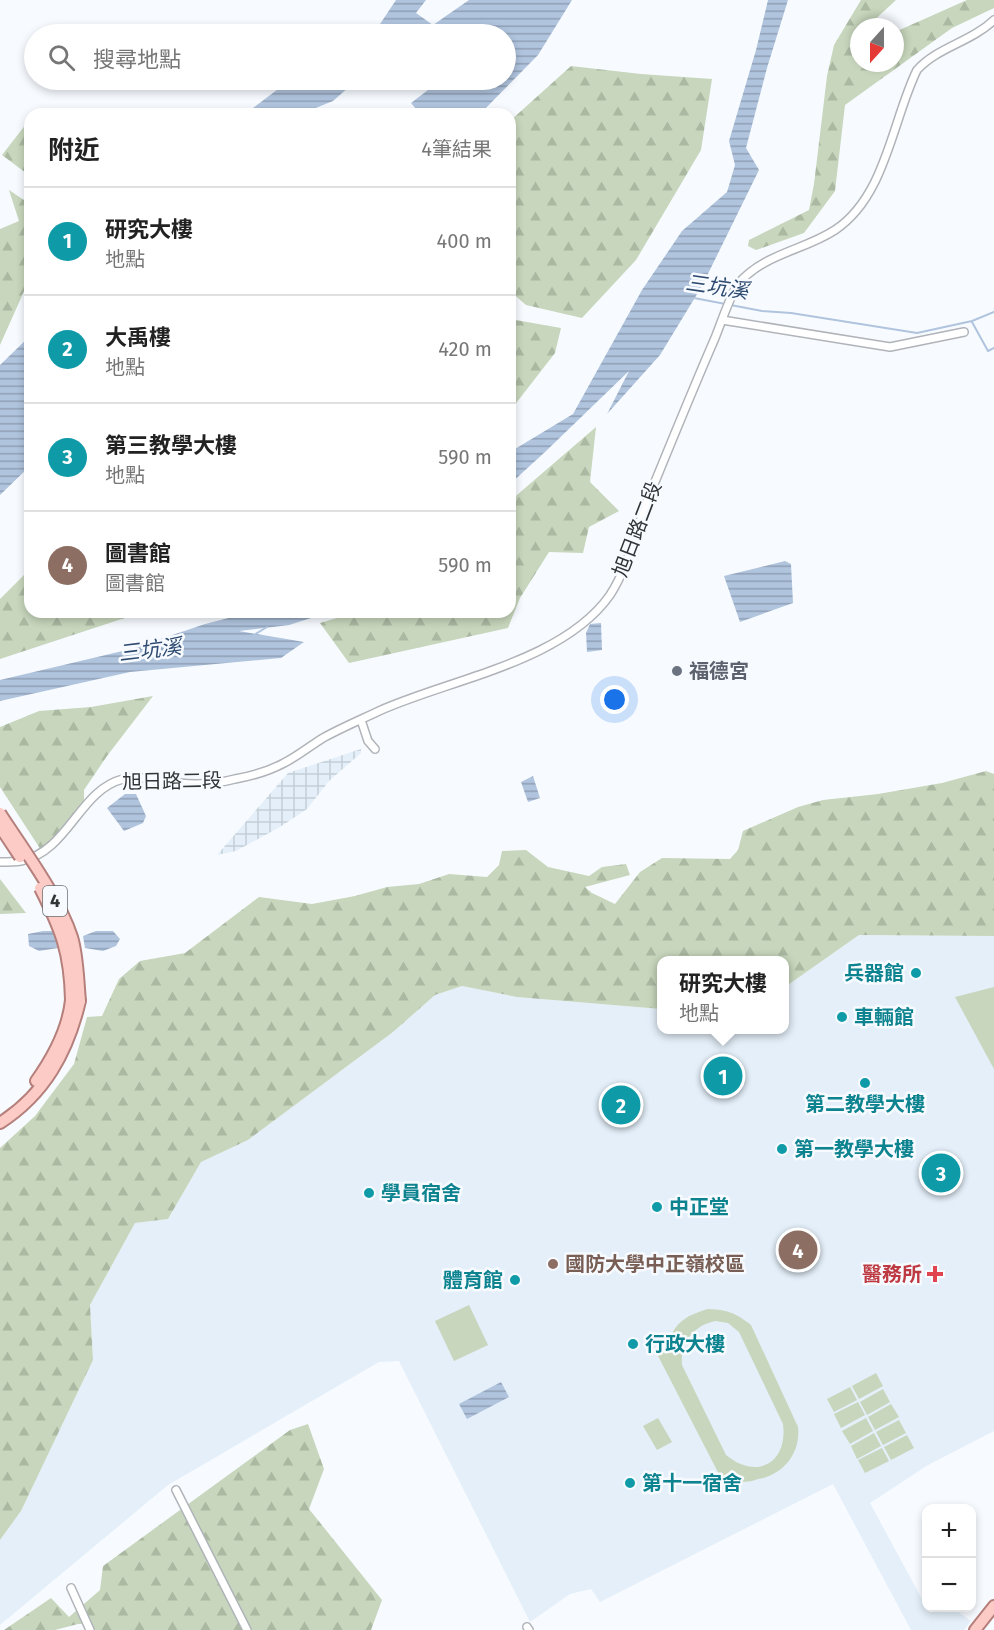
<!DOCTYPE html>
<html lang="zh-TW">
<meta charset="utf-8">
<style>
body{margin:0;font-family:"Fira Sans","Noto Sans TC",sans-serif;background:#f6f6f6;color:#222}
.controls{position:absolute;right:18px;bottom:18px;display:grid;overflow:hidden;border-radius:12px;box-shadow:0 3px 9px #0003}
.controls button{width:54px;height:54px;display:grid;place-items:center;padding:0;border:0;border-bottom:2px solid #e0e0e0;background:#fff;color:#222;font:30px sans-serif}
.compass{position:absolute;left:850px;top:18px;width:54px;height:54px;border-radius:50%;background:#fff;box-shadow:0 3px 9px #0003;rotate:201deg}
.you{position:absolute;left:615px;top:700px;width:21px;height:21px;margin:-15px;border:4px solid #fff;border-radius:50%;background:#1a73e8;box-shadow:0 0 0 9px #1a73e833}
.badge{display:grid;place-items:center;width:39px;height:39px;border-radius:50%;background:#bf2f57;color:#fff;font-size:20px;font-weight:700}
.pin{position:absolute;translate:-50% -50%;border:3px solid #fff;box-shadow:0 2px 6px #0006}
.popup{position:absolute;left:657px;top:956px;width:132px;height:78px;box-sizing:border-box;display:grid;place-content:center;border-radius:12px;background:#fff;filter:drop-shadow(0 2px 4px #0005);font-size:20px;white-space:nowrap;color:#767676}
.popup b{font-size:22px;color:#222}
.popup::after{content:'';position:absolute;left:50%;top:100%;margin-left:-12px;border:12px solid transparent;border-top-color:#fff}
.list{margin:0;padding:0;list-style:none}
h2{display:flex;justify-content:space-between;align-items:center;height:78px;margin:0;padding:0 24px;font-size:26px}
h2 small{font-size:20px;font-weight:400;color:#767676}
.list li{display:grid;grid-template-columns:39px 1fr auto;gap:18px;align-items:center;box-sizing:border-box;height:108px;padding:0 24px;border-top:2px solid #e0e0e0}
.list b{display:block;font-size:22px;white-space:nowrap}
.list p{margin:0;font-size:20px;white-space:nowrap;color:#767676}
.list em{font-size:20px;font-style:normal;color:#767676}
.icon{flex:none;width:33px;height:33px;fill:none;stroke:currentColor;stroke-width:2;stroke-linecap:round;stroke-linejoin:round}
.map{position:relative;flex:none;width:994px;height:1630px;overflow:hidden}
.search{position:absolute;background:#fff;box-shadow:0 3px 9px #0003;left:24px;top:24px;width:492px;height:66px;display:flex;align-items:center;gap:15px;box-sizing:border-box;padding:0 21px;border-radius:33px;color:#767676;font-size:22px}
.panel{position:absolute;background:#fff;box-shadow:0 3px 9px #0003;left:24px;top:108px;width:492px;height:510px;border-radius:18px}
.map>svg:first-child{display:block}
.built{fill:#e4eff9}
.industrial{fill:url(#industrial-grid)}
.green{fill:#c7d6bc;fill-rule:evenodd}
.forest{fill:url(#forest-firs)}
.water{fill:url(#water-rules)}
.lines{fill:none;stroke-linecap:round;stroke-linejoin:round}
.stream{stroke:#b0c4de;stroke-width:2}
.minor-casing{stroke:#b0b4b9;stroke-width:10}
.primary-casing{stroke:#b57f7b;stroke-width:14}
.minor{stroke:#fff;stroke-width:7}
.primary{stroke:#fdcbc6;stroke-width:10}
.primary-bridge-casing{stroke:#b57f7b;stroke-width:14;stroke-linecap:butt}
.primary-bridge{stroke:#fdcbc6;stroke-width:10}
.worship-dot{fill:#6b7280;stroke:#f7fbff;stroke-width:2}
.culture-dot{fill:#0f9aa8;stroke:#f7fbff;stroke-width:2}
.education-dot{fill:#8d6e63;stroke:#f7fbff;stroke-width:2}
.health-dot{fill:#e0444e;stroke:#f7fbff;stroke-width:2}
.labels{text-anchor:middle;stroke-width:5;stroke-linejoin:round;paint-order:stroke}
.shield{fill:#f7fbff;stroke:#6d7072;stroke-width:1.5}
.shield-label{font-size:18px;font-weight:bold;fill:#323435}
.street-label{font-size:20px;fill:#323435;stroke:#f7fbff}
.worship-label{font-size:20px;font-weight:bold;fill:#5b616d;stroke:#f7fbff;text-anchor:start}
.culture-label{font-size:20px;font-weight:bold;fill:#0d838f;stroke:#f7fbff;text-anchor:start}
.education-label{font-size:20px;font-weight:bold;fill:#785e54;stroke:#f7fbff;text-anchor:start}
.health-label{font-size:20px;font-weight:bold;fill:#be3a42;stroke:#f7fbff;text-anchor:end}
.water-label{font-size:21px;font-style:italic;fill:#2e4a70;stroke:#f7fbff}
</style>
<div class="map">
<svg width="994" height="1630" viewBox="0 0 994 1630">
<defs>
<pattern id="industrial-grid" width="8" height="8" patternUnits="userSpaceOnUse" patternTransform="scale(1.5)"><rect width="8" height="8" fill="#e4eff9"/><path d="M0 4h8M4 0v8" fill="none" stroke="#c4ced6"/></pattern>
<pattern id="forest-firs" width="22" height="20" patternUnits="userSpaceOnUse" patternTransform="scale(1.5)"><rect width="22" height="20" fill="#c7d6bc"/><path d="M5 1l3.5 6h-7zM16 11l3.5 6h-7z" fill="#abb8a2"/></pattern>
<pattern id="water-rules" width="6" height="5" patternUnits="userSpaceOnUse" patternTransform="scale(1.5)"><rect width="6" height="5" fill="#b0c4de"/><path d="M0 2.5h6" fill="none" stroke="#90a0b5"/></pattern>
</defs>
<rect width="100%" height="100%" fill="#f7fbff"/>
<path class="built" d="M859,935L994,936V1431L928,1465L870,1503L923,1601L926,1597V1608H953L971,1621L964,1630H911L833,1484L600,1602L591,1589L570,1594L530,1622L399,1361L379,1362L168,1485L0,1625V1540L21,1511L93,1360L90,1305L135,1223L168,1219L201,1162L248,1140L393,1032L435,995L462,986L517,997L661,1009L662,1030H784L785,987Z"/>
<path class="industrial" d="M361,749V753L329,781L307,809L280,827L236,851L217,855L288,773Z"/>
<path class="green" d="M994,987V1069L955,997Z
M469,1305L488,1345L454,1361L435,1321Z
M708,1309C728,1310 736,1313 751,1325L798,1427C801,1453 783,1475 758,1479C753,1481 745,1483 739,1481C736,1480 733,1478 730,1477L722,1480L657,1354L667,1350C672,1324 684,1316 708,1309ZM716,1321L728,1323L739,1332L783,1424C788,1464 756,1480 726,1455L682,1365C680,1342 694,1325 716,1321Z
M876,1373L883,1386L859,1399L852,1386Z
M850,1387L857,1400L834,1412L827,1399Z
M883,1389L890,1402L867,1415L860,1402Z
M858,1402L865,1415L841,1428L834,1414Z
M891,1404L899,1417L875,1430L868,1417Z
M658,1418L672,1442L657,1450L643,1426Z
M866,1418L873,1431L850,1444L842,1431Z
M899,1420L906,1433L883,1445L876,1432Z
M874,1433L881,1446L857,1459L851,1446Z
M907,1435L914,1448L891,1460L884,1447Z
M882,1448L889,1461L865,1473L858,1460Z"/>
<path class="forest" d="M861,0H896L867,27H859V63H895V32L967,0H994V8L952,28L845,105L835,191L804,233L756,250L748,246L749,240L809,210L814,184L827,76L834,45Z
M571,66L641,74L712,79L701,150L636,260L582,318L526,305L510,291V121Z
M30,119V176L2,155Z
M9,190L30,204V278L0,345V229L19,221Z
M510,319L561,328L555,353L510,411Z
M596,427L590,482L619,511L589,527L583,553L549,552L520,598L508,628L349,663L320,623L357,612H510V501Z
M30,569V612H143L0,659V599Z
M153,696L107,756L84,790V806L41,850L0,787V727L39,711L91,707Z
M986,771L994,774V936L859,935L785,987L784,960H662L661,1009L517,997L462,986L435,995L393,1032L248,1140L201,1162L168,1219L135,1223L90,1305L93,1360L21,1511L0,1540V1148L35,1116L74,1064L87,1017L102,1016L119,979L140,961L185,953L259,897L312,904L355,896L387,887L419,884L449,874L487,877L499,865L502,851L526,850L548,867L589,876L602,867L626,864L630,875L585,887L592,893L615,904L640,872L662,858L730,859L738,850L743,831L798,807L823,800L878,794L942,783Z
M0,879L26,913L0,914Z
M308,1424L324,1469L309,1509L382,1600L371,1630H91L88,1624H78L55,1630H4L51,1598L69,1617L100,1590L103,1566L290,1430Z"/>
<path class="water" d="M396,0H426L416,13L433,25L469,0H572L538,55L480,114H405L416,109L411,103L441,80H506V34H360L378,27Z
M768,0H788L767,68L746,148L759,170L702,286L660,355L607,414L629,371L545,452L510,484V452L573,414L642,290L682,231L727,192L735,165L729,141L756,50Z
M290,80H357L333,101L301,114H245Z
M30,336V466L0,495V365Z
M785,561L791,564L793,603L740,622L724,576Z
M252,612H330L289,625L239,631L304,642L281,658L130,672L0,701V680L131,649L205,624Z
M601,623L602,650L587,652L586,633L590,624Z
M533,776L540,798L528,802L521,782Z
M125,794H136L146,816L143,823L124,831L107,808Z
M43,931H53L58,948L39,951L29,946L28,934Z
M96,931H113L120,939L116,946L103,951L85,948L83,936Z
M501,1382L509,1397L467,1419L459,1404Z"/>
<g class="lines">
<path class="stream" d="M694,298L762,311L791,313L917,333L972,321L994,312
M972,322L988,351L994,348
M254,635L267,627"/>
<defs>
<path id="minor" d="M722,320L890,347L964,332
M361,720L368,741L375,749
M0,862C7,862 14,862 21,861C69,851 79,790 123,779C140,775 161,781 179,783C198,785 216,784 235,779C252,776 269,771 284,763C298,756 310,746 323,738C341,728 360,720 379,711C450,679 563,662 610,595C629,566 635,531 648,499C670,445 692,391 715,338C722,320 728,302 737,285C764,253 803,251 835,230C886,196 892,121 917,70C938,47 971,42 994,20
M176,1490L247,1630
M71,1588L90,1630
M527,1627L529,1630"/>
<path id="primary" d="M36,1081C53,1057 68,1030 71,1000
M0,1123C45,1094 68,1052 80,1001
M975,1630L994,1606"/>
</defs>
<use href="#minor" class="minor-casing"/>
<use href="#primary" class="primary-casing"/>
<use href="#minor" class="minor"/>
<use href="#primary" class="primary"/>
<defs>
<path id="primary-bridge" d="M0,813C24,850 58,895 72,937C78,957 78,980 80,1001
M0,827L20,857
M40,888C61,930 70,952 71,1000"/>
</defs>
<use href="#primary-bridge" class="primary-bridge-casing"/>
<use href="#primary-bridge" class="primary-bridge"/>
</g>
<circle class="worship-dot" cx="677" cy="671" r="6"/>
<g class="culture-dot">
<circle cx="916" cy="973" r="6"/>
<circle cx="842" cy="1017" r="6"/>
<circle cx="865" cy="1083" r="6"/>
<circle cx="782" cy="1149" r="6"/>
<circle cx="369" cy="1193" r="6"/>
<circle cx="657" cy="1207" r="6"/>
<circle cx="515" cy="1280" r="6"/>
<circle cx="633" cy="1344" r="6"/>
<circle cx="630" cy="1483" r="6"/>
</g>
<circle class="education-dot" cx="553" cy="1264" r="6"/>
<path class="health-dot" d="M932 1265h6v6h6v6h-6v6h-6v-6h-6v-6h6z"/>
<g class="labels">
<rect class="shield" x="43" y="886" width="24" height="30" rx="4.5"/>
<g class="shield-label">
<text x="55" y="907">4</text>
</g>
<g class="street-label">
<text transform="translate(637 529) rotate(-69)" y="7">旭日路二段</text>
<text transform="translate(172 781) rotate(-1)" y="7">旭日路二段</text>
</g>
<g class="worship-label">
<text x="689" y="678">福德宮</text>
</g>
<g class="culture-label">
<text x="904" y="980" text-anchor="end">兵器館</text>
<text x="854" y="1024">車輛館</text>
<text x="865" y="1111" text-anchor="middle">第二教學大樓</text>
<text x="794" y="1156">第一教學大樓</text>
<text x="381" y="1200">學員宿舍</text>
<text x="669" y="1214">中正堂</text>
<text x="503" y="1287" text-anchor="end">體育館</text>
<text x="645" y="1351">行政大樓</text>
<text x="642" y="1490">第十一宿舍</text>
</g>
<g class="education-label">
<text x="565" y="1271">國防大學中正嶺校區</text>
</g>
<g class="health-label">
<text x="922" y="1281">醫務所</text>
</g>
<g class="water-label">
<text transform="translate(717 287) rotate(8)" y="7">三坑溪</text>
<text transform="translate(150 650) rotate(-7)" y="7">三坑溪</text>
</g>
</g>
</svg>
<div class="controls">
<button>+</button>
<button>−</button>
</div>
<svg class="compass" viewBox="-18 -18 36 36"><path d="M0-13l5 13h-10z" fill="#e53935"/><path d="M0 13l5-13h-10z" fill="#767676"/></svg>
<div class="you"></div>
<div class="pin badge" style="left:723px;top:1076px;background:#0f9aa8">1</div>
<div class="popup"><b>研究大樓</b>地點</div>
<div class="pin badge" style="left:621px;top:1105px;background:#0f9aa8">2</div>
<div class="pin badge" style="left:941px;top:1173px;background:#0f9aa8">3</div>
<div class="pin badge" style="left:798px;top:1250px;background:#8d6e63">4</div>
<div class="search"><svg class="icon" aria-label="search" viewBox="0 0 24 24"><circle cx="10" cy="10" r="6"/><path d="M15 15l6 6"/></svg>搜尋地點</div>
<section class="panel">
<h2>附近<small>4筆結果</small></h2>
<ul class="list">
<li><span class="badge" style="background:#0f9aa8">1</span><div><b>研究大樓</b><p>地點</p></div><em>400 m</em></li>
<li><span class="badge" style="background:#0f9aa8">2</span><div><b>大禹樓</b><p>地點</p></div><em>420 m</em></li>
<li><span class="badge" style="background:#0f9aa8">3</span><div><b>第三教學大樓</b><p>地點</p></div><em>590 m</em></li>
<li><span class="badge" style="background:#8d6e63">4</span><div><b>圖書館</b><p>圖書館</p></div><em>590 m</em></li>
</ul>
</section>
</div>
